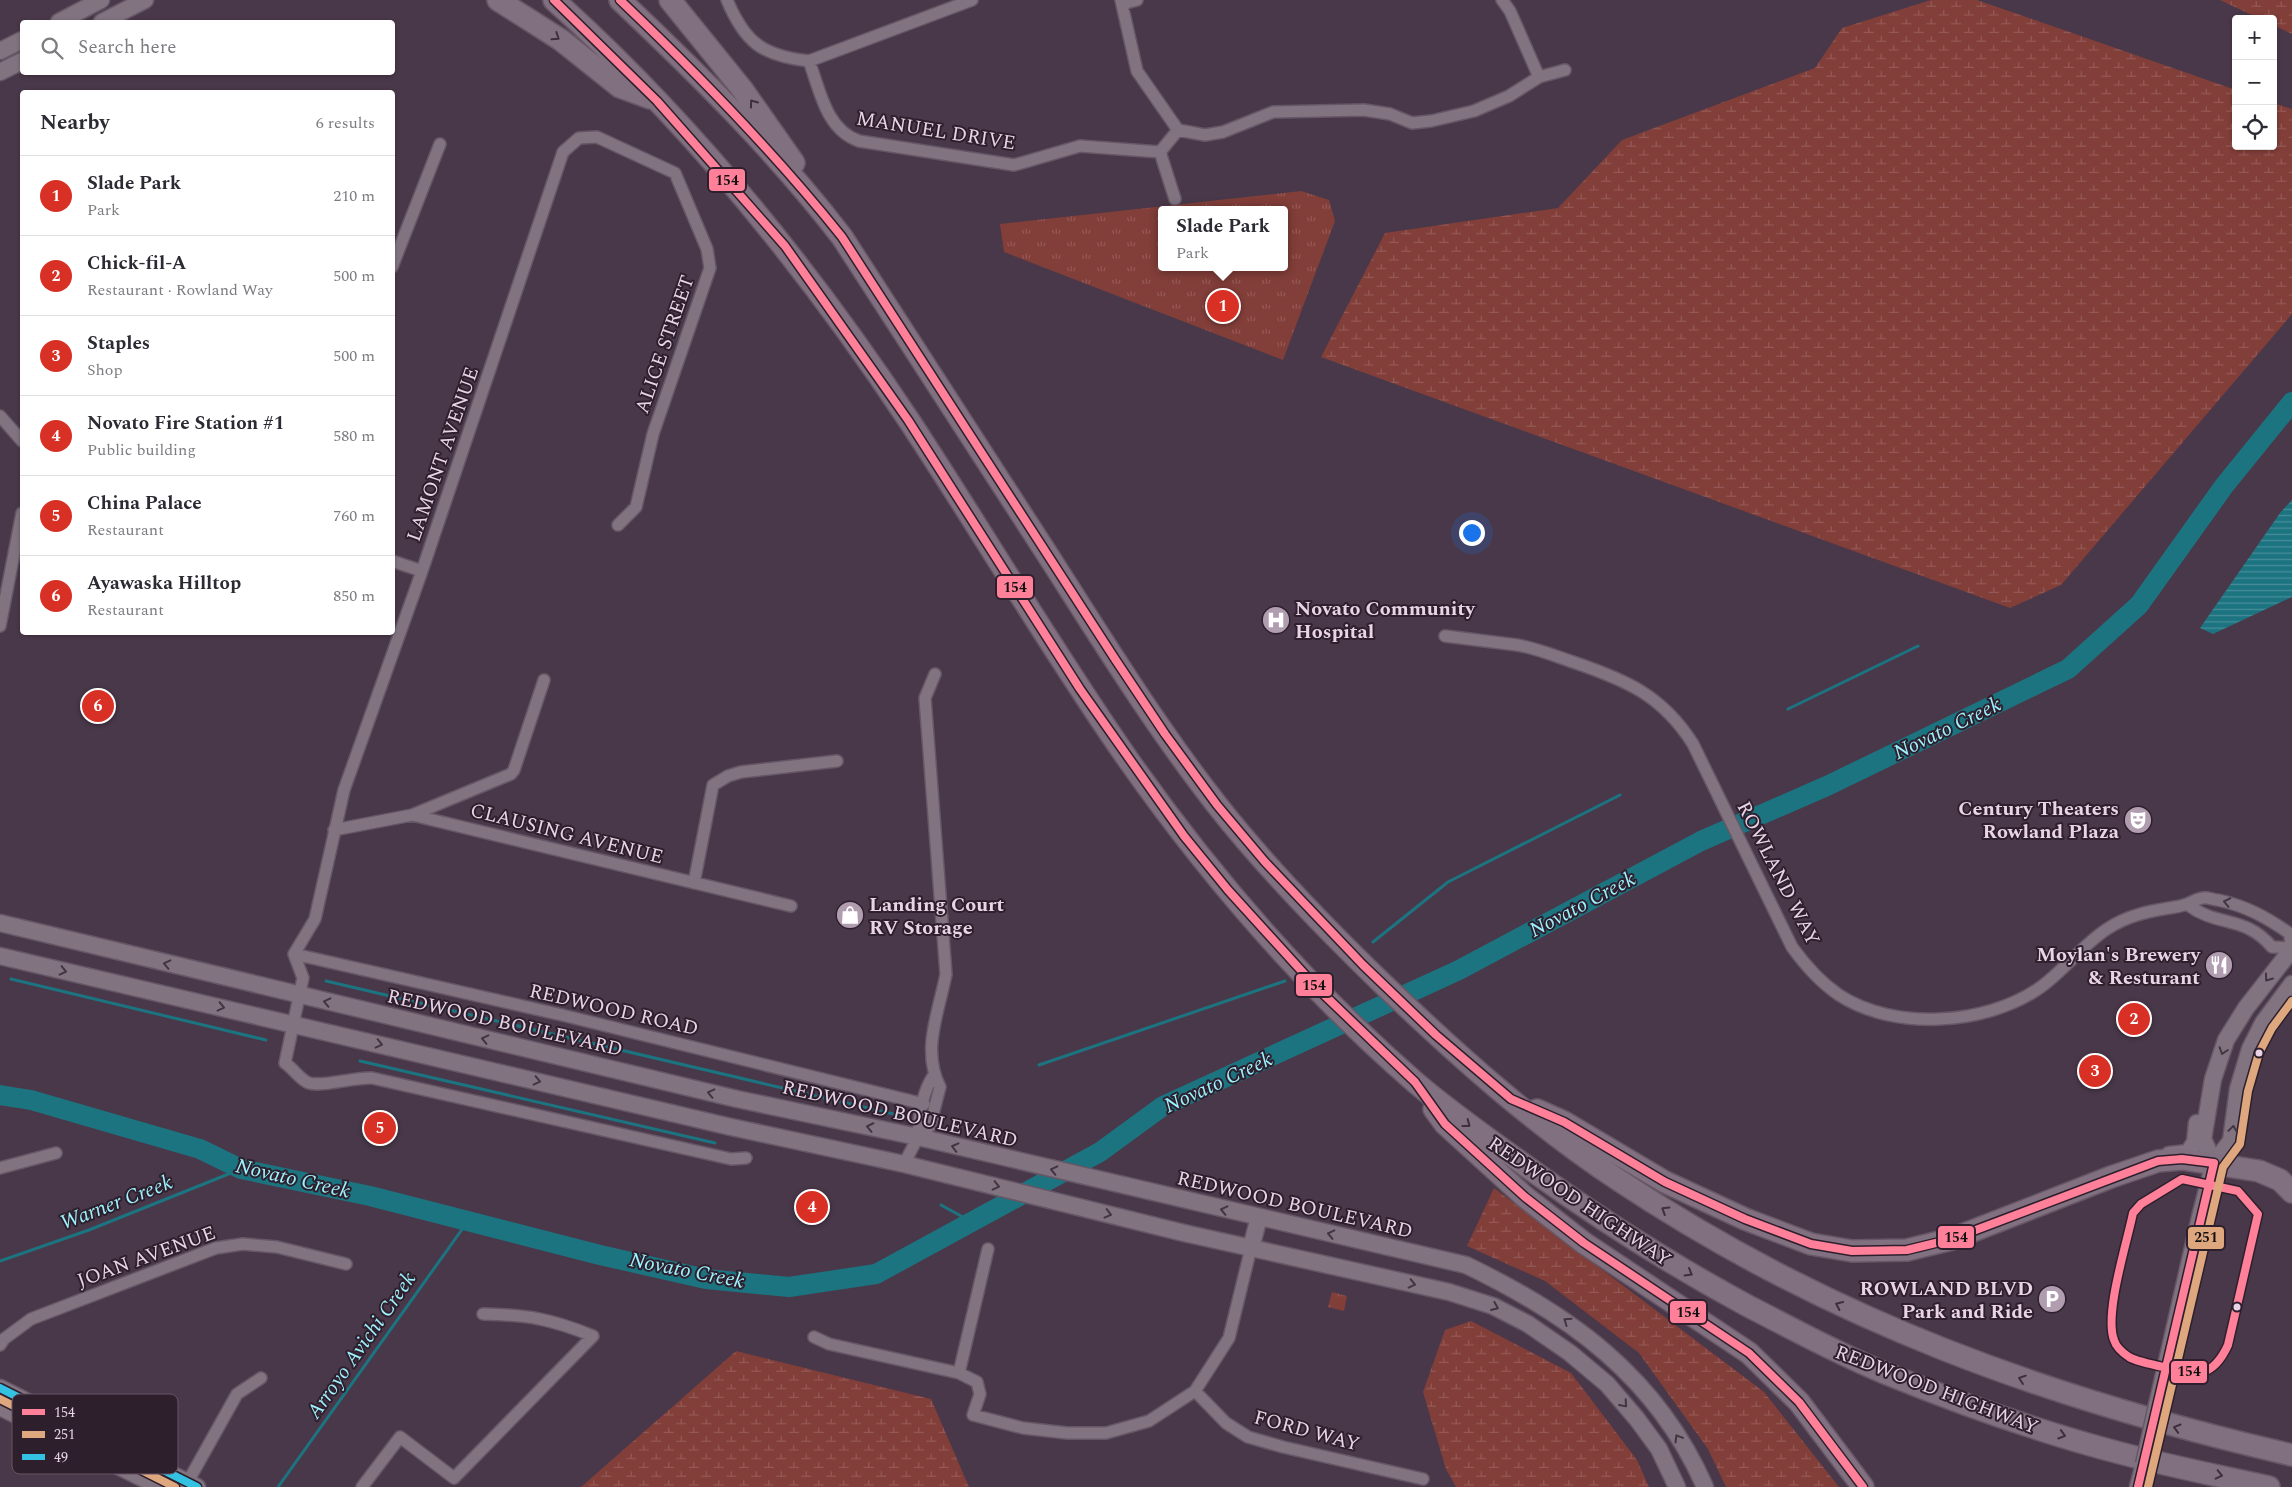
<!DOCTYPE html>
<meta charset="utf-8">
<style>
body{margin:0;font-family:Spectral,serif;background:#f2f2f3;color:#2b2b33}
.controls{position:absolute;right:15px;top:15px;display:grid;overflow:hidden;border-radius:5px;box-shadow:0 1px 4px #0004}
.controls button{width:45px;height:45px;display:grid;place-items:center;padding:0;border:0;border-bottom:1px solid #e1e1e2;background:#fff;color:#2b2b33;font:25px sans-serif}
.you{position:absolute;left:1471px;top:532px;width:18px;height:18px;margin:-12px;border:4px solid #fff;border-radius:50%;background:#1a73e8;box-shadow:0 0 0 8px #1a73e833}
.badge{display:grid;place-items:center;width:32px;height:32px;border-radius:50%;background:#d93025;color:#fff;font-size:16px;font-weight:700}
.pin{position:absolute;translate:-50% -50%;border:2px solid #fff;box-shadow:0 1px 5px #0006}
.popup{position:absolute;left:1158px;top:206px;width:130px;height:65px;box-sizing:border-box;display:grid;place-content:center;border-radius:5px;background:#fff;filter:drop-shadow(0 1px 4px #0005);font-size:16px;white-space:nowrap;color:#7c7c81}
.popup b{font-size:19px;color:#2b2b33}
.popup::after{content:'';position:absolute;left:50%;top:100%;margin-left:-10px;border:10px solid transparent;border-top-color:#fff}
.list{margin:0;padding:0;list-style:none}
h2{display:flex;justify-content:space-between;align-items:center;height:65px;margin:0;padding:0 20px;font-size:21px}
h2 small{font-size:16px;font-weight:400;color:#7c7c81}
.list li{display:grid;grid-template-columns:32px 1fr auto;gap:15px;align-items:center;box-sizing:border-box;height:80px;padding:0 20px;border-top:1px solid #e1e1e2}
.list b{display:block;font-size:19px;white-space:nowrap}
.list p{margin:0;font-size:16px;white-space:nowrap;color:#7c7c81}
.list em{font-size:16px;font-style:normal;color:#7c7c81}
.icon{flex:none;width:28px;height:28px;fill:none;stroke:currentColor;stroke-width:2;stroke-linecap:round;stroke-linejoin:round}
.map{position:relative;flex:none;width:2292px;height:1487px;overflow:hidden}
.search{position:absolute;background:#fff;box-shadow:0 1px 4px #0004;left:20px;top:20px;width:375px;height:55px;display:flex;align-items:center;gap:12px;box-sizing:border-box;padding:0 18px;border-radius:5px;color:#7c7c81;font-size:19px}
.panel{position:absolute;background:#fff;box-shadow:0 1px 4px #0004;left:20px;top:90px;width:375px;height:545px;border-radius:5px}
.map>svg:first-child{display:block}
.wetland{fill:url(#wetland-marsh)}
.park{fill:url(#park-tufts);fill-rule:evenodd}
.water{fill:url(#water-rules)}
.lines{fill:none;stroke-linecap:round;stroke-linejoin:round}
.stream{stroke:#1c7481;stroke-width:3}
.river{stroke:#1c7481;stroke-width:20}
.street-casing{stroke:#675766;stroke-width:14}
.secondary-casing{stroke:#675766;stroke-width:19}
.highway-casing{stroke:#675766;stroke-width:24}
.street{stroke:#817480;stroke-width:11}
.secondary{stroke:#817480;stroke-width:16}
.highway{stroke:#817080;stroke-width:21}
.secondary-bridge-casing{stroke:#675766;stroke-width:19;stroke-linecap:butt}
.secondary-bridge{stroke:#817480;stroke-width:16}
.bus-1-casing{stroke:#2e1f2d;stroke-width:11}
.bus-2-casing{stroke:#2e1f2d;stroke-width:11}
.bus-3-casing{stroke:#2e1f2d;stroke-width:11}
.bus-1{stroke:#ff8098;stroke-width:8}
.bus-2{stroke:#dfa77e;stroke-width:8}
.bus-3{stroke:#33c2e2;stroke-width:8}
.oneway{stroke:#3f2f3e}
.oneway2{stroke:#433442}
.bus-dot{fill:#e9d4e7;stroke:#2e1f2d;stroke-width:2}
.labels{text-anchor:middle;stroke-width:4;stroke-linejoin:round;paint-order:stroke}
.street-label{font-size:20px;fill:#e9d4e7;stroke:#2e1f2d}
.poi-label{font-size:20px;font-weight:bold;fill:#e9d4e7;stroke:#2e1f2d;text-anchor:end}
.water-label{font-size:21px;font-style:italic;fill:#9ef1fe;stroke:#2e1f2d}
.key{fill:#2e1f2d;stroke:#665565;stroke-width:1}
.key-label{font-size:14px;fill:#e9d4e7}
.line-badge{stroke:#2e1f2d;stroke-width:2}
.pale-badge-label{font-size:14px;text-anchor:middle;font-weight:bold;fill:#111}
</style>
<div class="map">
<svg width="2292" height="1487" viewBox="0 0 2292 1487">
<defs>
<pattern id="wetland-marsh" width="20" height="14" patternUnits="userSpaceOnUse" patternTransform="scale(1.25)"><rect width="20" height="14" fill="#823e39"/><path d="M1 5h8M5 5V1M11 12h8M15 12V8" fill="none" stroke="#945956"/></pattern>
<pattern id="park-tufts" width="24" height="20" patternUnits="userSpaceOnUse" patternTransform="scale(1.25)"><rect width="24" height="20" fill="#823e39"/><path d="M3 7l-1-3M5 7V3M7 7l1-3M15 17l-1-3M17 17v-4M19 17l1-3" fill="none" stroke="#945956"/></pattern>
<pattern id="water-rules" width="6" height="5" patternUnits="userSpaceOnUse" patternTransform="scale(1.25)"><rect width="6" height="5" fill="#1c7481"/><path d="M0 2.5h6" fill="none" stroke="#488d99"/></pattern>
</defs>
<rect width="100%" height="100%" fill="#493849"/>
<path class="wetland" d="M1931,0H1977L2236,90V146H2273V103L2292,109V314L2061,585L2010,608L1321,357L1385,233L1558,208L1622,140L1815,68L1842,28Z
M2220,0H2292V34L2273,25V19H2260Z
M1494,1188L1764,1392L1839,1487H1726L1708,1449L1639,1353L1545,1281L1467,1246Z
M1471,1321L1571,1373L1637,1460L1649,1487H1456L1446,1469L1423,1392L1445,1330Z
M736,1351L931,1399L969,1487H581Z"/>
<path class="park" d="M1301,191L1329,200L1335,221L1283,360L1004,252L1000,224ZM1162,210H1284V267H1162Z
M1332,1292L1347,1296L1344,1311L1328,1307Z"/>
<path class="water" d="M2292,500V597L2213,634L2200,628L2280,513Z"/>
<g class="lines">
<path class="stream" d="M1788,709L1918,646
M1373,942L1448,882L1620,795
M11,979L266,1040
M326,981L902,1116
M360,1061L715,1143
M1039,1065L1285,981
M941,1205L972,1222
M0,1261L89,1230L241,1169
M278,1487L468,1221"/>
<path class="river" d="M0,1095L31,1100L200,1149L241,1169L370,1196L600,1255L706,1279L789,1287L876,1274L1100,1152L1163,1106L1459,970L1701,841L1829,785L2068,669L2139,605L2224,486L2292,402"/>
<defs>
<path id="street" d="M727,0C745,43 763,56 809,61L972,0
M1121,0L1137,71L1178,130L1205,135L1223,132L1273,112L1364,110L1390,114L1412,123L1431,121L1474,111L1509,96L1539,77L1565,70
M1502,0L1510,11L1539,77
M1122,4L1137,0
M809,61C820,90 826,130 859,141L1014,165L1080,146L1160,152L1178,130
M1160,152L1175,199
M392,267L440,144
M0,416L22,441
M618,525L636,507L653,434L710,268L707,249L675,173L597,137L579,138L563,152L422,571L344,790L315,919L294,954L303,978L285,1063C293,1068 300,1080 309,1083C323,1087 355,1077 372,1078L731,1159L746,1158
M392,561L422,571
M0,626L22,513
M1445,636C1469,639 1493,642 1517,645C1536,648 1555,656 1573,662C1626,680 1662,695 1693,744L1792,947C1805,965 1820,982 1839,995C1894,1031 1985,1025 2038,989C2063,972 2081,946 2107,929C2128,915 2150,911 2175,907C2187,906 2195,899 2203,898C2207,897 2214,900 2218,900C2246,906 2266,917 2289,933L2292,946
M412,815L511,774L514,770L544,680
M334,830L412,815L791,906
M694,883L713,785L728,776L741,772L837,761
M2188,905C2217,927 2245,915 2272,947L2292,948
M294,954L562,1015L924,1104
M918,1137C918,1118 923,1090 934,1075
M904,1164L918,1137L930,1126L940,1087C921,1050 939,1012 946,974L925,698L935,674
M0,1168L56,1153
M814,1337L829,1344L959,1373L977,1382L980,1394L973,1415L1023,1428L1067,1433H1106L1149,1421L1195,1391L1229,1338L1251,1248
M0,1345L4,1339L31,1319L216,1248L243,1244L277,1247L346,1264
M959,1373L988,1249
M1195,1391L1226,1423L1248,1437L1283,1447L1423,1479
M185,1487L237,1394L261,1378
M362,1487L400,1437L454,1478L593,1336C551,1319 529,1315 483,1314"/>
<path id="secondary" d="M59,22L101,0
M102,22L145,0
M0,51L22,40
M0,72L22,61
M0,923L737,1099L918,1137L1466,1265C1570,1315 1657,1377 1705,1487
M0,956L731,1127L904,1164L1184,1233L1449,1292L1493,1306L1528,1324L1570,1353L1607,1384L1637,1419L1659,1449L1677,1487
M2169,1155L2188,1153L2195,1142L2197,1123
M2214,1163L2203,1139L2213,1079L2226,1040L2246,1008L2292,949
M1251,1248L1259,1217
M0,1388L197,1487
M2157,1405L2200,1217L2214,1163L2231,1141L2238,1089L2250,1049L2263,1023L2292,984
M0,1407L160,1487
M2138,1487L2144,1464"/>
<path id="highway" d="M498,0L561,40L620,87L650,98
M554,0C691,123 808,268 910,422C983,533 1051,649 1127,758C1209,875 1308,989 1416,1083C1449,1111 1484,1136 1519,1161C1592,1214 1668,1263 1748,1306C1793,1329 1838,1354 1885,1373C1961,1404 2040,1432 2120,1453C2169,1466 2219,1476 2269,1487
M620,0C698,74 776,151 842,237C912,345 981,452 1051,560C1104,643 1156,727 1217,805C1268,870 1326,929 1385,986C1458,1056 1535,1125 1620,1181C1829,1320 2049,1399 2292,1455
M670,0L742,89L794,163
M1434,1109L1445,1124L1525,1197L1584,1243L1749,1353L1799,1402L1863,1487
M1537,1110L1564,1122L1665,1182L1745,1219L1811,1244L1852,1251L1907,1250L1952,1239L2111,1177L2158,1161L2182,1159L2259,1171L2280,1180L2292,1192"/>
</defs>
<use href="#street" class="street-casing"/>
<use href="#secondary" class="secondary-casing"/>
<use href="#highway" class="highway-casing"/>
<use href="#street" class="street"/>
<use href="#secondary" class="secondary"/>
<use href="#highway" class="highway"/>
<defs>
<path id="secondary-bridge" d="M2144,1464L2157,1405"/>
</defs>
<use href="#secondary-bridge" class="secondary-bridge-casing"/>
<use href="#secondary-bridge" class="secondary-bridge"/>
<defs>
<path id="bus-1" d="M554,0L657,101L785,246L908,420L1080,689L1184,836L1228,890L1317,988L1415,1082L1445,1124L1525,1197L1584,1243L1749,1353L1799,1402L1863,1487
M620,0C699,75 774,152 842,237L1115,659L1165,734L1217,805L1265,862L1363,965L1436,1035L1511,1099L1564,1122L1665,1182L1745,1219L1811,1244L1852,1251L1907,1250L1952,1239L2158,1161L2182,1159L2214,1163
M2182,1179L2238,1191L2258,1214L2228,1345C2223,1356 2216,1368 2203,1372C2194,1375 2137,1362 2129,1357C2123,1353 2116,1347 2114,1340C2104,1314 2127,1243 2133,1213L2141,1204Z
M2138,1487L2214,1163"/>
<path id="bus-2" d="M0,1399L175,1487
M2148,1487L2223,1167L2240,1144L2248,1091L2259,1053L2272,1028L2292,1001"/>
<path id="bus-3" d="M0,1388L197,1487"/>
</defs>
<use href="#bus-1" class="bus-1-casing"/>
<use href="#bus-2" class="bus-2-casing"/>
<use href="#bus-3" class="bus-3-casing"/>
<use href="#bus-1" class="bus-1"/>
<use href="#bus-2" class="bus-2"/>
<use href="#bus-3" class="bus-3"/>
</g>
<defs><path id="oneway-chevron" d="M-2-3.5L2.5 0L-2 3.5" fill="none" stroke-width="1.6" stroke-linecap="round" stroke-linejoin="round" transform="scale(1.25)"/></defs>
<g class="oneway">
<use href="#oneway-chevron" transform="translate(556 37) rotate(34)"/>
<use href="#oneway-chevron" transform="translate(753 103) rotate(-126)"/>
<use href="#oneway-chevron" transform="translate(1467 1124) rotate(37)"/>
<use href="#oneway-chevron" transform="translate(1665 1210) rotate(-148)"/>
<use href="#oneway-chevron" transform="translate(1689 1273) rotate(30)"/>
<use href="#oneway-chevron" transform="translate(1839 1305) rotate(-155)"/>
<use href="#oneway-chevron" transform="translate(2022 1379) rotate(-161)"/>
<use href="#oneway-chevron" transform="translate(2177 1428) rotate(-164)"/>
<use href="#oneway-chevron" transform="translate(2062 1435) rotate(17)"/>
<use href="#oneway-chevron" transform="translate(2219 1475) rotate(13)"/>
</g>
<g class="oneway2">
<use href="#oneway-chevron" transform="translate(2227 902) rotate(-168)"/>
<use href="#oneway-chevron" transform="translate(167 964) rotate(-167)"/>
<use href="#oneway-chevron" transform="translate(63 971) rotate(13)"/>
<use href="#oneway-chevron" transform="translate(2268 978) rotate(126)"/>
<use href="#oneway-chevron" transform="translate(327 1002) rotate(-167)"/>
<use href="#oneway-chevron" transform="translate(221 1007) rotate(13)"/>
<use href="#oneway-chevron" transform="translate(485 1039) rotate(-167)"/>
<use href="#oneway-chevron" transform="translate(379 1044) rotate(13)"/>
<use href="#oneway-chevron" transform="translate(2223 1051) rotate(108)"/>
<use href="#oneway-chevron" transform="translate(537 1081) rotate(13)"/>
<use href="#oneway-chevron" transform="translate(711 1093) rotate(-167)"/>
<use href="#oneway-chevron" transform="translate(870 1127) rotate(-168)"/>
<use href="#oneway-chevron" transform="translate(2233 1129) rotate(-82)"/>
<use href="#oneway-chevron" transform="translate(955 1147) rotate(-166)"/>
<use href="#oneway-chevron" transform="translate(1054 1170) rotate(-167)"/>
<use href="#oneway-chevron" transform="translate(996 1186) rotate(13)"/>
<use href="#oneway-chevron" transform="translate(1224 1210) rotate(-167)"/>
<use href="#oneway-chevron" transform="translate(1108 1214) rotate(15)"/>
<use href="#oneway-chevron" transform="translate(1331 1234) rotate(-167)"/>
<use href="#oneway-chevron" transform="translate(1412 1284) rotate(13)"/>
<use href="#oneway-chevron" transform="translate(1495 1307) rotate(23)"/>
<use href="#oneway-chevron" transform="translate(1567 1321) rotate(-145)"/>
<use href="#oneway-chevron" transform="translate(1624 1404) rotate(49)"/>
<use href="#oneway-chevron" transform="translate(1678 1438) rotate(-121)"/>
</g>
<defs>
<symbol id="hospital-disc" viewBox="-11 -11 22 22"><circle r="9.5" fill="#b19db0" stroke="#2e1f2d"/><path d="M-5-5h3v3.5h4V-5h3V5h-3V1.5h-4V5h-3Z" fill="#fff"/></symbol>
<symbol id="theatre-disc" viewBox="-11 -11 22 22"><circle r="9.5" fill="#b19db0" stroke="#2e1f2d"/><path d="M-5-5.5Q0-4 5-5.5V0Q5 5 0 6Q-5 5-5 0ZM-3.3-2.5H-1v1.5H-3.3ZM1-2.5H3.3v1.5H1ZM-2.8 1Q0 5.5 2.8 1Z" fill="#fff"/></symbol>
<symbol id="shop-disc" viewBox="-11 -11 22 22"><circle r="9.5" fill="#b19db0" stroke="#2e1f2d"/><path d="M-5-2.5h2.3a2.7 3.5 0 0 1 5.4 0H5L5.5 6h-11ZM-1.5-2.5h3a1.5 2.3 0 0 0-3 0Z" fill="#fff"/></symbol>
<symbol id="restaurant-disc" viewBox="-11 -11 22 22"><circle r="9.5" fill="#b19db0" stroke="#2e1f2d"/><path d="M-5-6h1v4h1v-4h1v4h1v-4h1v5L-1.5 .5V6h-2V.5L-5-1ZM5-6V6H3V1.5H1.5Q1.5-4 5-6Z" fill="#fff"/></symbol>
<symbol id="parking-disc" viewBox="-11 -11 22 22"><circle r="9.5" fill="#b19db0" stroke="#2e1f2d"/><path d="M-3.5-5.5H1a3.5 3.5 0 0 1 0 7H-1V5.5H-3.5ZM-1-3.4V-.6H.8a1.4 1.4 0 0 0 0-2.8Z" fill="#fff"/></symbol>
</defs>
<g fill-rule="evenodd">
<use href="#hospital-disc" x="1260" y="604" width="32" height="32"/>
<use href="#theatre-disc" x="2122" y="804" width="32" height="32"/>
<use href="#shop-disc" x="834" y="899" width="32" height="32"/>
<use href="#restaurant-disc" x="2203" y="949" width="32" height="32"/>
<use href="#parking-disc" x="2036" y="1283" width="32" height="32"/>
</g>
<g class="bus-dot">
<circle cx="2259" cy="1053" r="4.5"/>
<circle cx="2237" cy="1307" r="4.5"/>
</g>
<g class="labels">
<g class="street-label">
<text transform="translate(936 130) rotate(9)" y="7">MANUEL DRIVE</text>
<text transform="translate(664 344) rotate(-71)" y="7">ALICE STREET</text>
<text transform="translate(442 454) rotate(-71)" y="7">LAMONT AVENUE</text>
<text transform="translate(567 833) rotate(14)" y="7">CLAUSING AVENUE</text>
<text transform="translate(1779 873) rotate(63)" y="7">ROWLAND WAY</text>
<text transform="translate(614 1009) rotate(13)" y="7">REDWOOD ROAD</text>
<text transform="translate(505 1022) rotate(13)" y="7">REDWOOD BOULEVARD</text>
<text transform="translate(900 1113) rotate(13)" y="7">REDWOOD BOULEVARD</text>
<text transform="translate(1580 1201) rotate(34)" y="7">REDWOOD HIGHWAY</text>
<text transform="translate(1295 1204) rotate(13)" y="7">REDWOOD BOULEVARD</text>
<text transform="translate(146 1256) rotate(-20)" y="7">JOAN AVENUE</text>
<text transform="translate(1937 1389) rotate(21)" y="7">REDWOOD HIGHWAY</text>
<text transform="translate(1307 1430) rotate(15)" y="7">FORD WAY</text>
</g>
<g class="poi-label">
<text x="1295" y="615" text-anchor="start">Novato Community<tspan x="1295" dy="23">Hospital</tspan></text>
<text x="2119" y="815">Century Theaters<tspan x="2119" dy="23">Rowland Plaza</tspan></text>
<text x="869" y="911" text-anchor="start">Landing Court<tspan x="869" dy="23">RV Storage</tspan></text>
<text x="2200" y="961">Moylan's Brewery<tspan x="2200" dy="23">&amp; Resturant</tspan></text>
<text x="2033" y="1295">ROWLAND BLVD<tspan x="2033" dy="23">Park and Ride</tspan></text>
</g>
<g class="water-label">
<text transform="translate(1947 728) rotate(-26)" y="7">Novato Creek</text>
<text transform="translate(1582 904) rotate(-28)" y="7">Novato Creek</text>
<text transform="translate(1218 1082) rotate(-25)" y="7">Novato Creek</text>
<text transform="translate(293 1178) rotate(13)" y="7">Novato Creek</text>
<text transform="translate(116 1202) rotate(-21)" y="7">Warner Creek</text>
<text transform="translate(687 1270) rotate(11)" y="7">Novato Creek</text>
<text transform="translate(361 1345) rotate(-55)" y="7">Arroyo Avichi Creek</text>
</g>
</g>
<rect x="12" y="1394" width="166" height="80" rx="8" class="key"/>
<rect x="22" y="1409" width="23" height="6" fill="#ff8098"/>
<rect x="22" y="1431" width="23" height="7" fill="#dfa77e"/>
<rect x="22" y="1454" width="23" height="6" fill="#33c2e2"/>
<g class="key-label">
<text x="54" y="1417">154</text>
<text x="54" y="1439">251</text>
<text x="54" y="1462">49</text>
</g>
<g class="line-badge">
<rect x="708" y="168" width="38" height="24" rx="5" fill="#ff8098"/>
<rect x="996" y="575" width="38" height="24" rx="5" fill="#ff8098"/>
<rect x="1295" y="973" width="38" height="24" rx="5" fill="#ff8098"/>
<rect x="1937" y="1225" width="38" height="24" rx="5" fill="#ff8098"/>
<rect x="2187" y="1226" width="38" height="24" rx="5" fill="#dfa77e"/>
<rect x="1669" y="1300" width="38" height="24" rx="5" fill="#ff8098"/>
<rect x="2170" y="1360" width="38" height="24" rx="5" fill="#ff8098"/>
</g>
<g class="pale-badge-label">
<text x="727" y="185">154</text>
<text x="1015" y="592">154</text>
<text x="1314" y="990">154</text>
<text x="1956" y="1242">154</text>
<text x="2206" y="1242">251</text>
<text x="1688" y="1317">154</text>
<text x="2189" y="1376">154</text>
</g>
</svg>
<div class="controls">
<button>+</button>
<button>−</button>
<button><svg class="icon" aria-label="locate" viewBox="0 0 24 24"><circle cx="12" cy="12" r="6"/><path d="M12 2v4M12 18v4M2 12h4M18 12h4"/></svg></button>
</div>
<div class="you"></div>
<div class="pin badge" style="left:1223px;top:306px">1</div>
<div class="popup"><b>Slade Park</b>Park</div>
<div class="pin badge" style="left:2134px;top:1019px">2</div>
<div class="pin badge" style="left:2095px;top:1071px">3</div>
<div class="pin badge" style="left:812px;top:1207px">4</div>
<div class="pin badge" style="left:380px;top:1128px">5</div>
<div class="pin badge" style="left:98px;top:706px">6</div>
<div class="search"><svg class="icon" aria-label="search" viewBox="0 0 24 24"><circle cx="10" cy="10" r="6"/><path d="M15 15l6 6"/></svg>Search here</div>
<section class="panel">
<h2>Nearby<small>6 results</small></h2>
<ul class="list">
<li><span class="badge">1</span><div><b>Slade Park</b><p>Park</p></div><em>210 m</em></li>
<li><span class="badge">2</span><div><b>Chick-fil-A</b><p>Restaurant · Rowland Way</p></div><em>500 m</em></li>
<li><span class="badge">3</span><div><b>Staples</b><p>Shop</p></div><em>500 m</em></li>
<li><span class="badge">4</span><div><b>Novato Fire Station #1</b><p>Public building</p></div><em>580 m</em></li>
<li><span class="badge">5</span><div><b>China Palace</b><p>Restaurant</p></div><em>760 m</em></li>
<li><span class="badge">6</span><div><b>Ayawaska Hilltop</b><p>Restaurant</p></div><em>850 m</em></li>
</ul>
</section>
</div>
